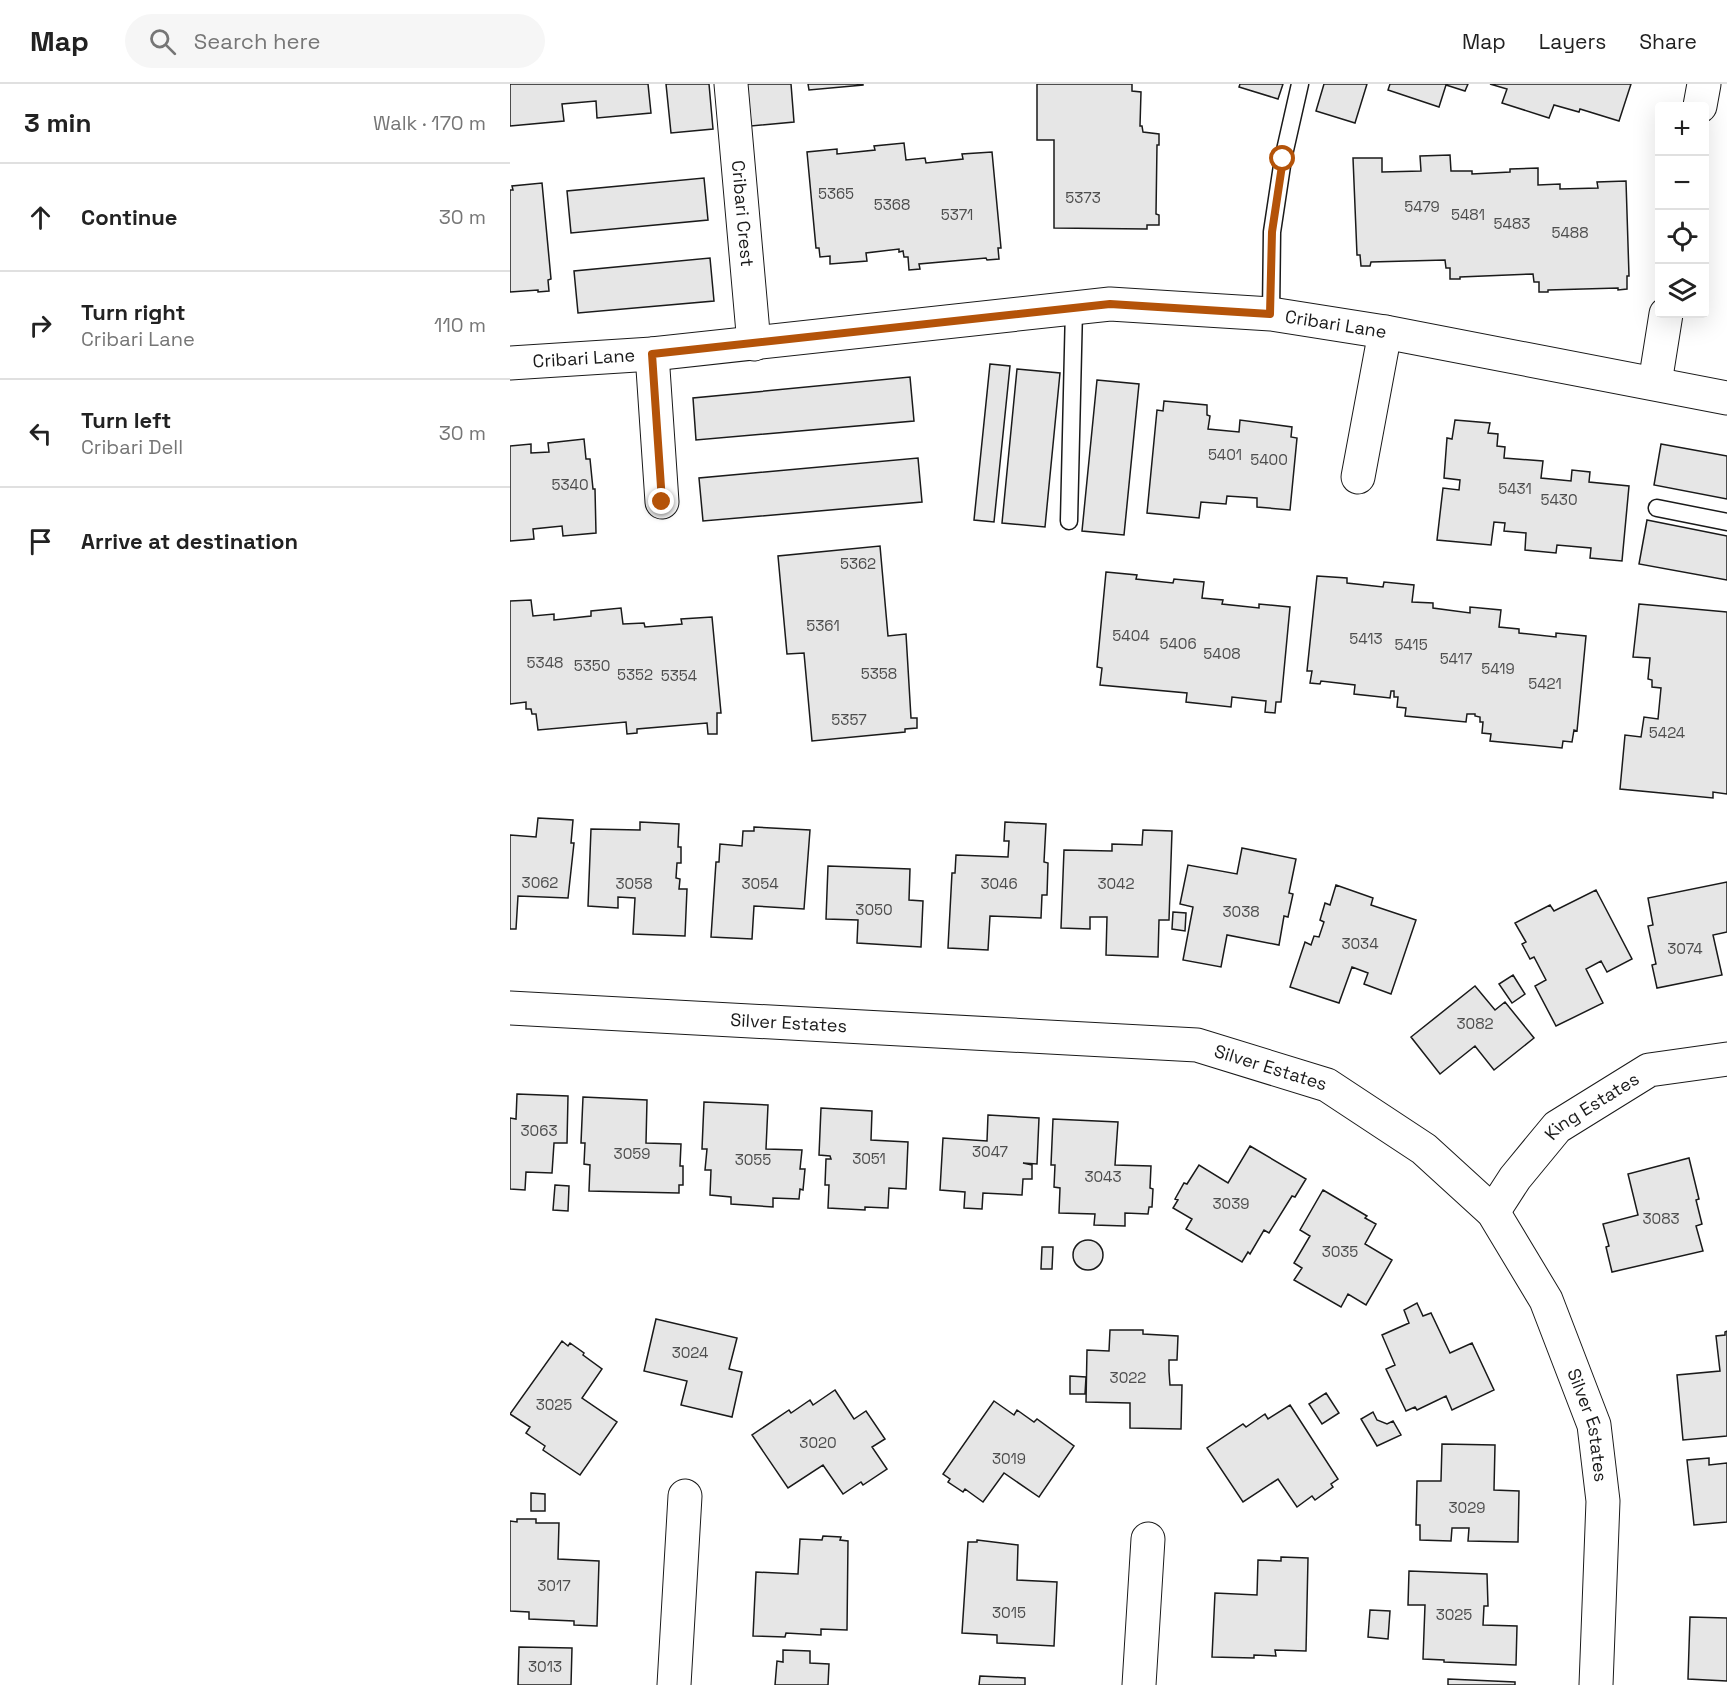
<!DOCTYPE html>
<meta charset="utf-8">
<style>
body{margin:0;font-family:"Space Grotesk",sans-serif;background:#f6f6f6;color:#222}
.controls{position:absolute;right:18px;top:18px;display:grid;overflow:hidden;border-radius:6px;box-shadow:0 6px 24px #0002}
.controls button{width:54px;height:54px;display:grid;place-items:center;padding:0;border:0;border-bottom:2px solid #e0e0e0;background:#fff;color:#222;font:30px sans-serif}
.stop{position:absolute;width:18px;height:18px;margin:-14px;border:4px solid #b45309;border-radius:50%;background:#fff}
.stop.end{background:#b45309;border-color:#fff;box-shadow:0 2px 6px #0008}
.list{margin:0;padding:0;list-style:none}
h2{display:flex;justify-content:space-between;align-items:center;height:78px;margin:0;padding:0 24px;font-size:26px}
h2 small{font-size:20px;font-weight:400;color:#767676}
.list li{display:grid;grid-template-columns:39px 1fr auto;gap:18px;align-items:center;box-sizing:border-box;height:108px;padding:0 24px;border-top:2px solid #e0e0e0}
.list b{display:block;font-size:22px;white-space:nowrap}
.list p{margin:0;font-size:20px;white-space:nowrap;color:#767676}
.list em{font-size:20px;font-style:normal;color:#767676}
.icon{flex:none;width:33px;height:33px;fill:none;stroke:currentColor;stroke-width:2;stroke-linecap:round;stroke-linejoin:round}
.map{position:relative;flex:none;width:1217px;height:1601px;overflow:hidden}
header{display:flex;align-items:center;gap:36px;box-sizing:border-box;height:84px;padding:0 30px;background:#fff;border-bottom:2px solid #e0e0e0}
header strong{font-size:28px}
nav{display:flex;gap:33px;margin-inline-start:auto;font-size:21px}
.search{width:420px;height:54px;background:#f6f6f6;display:flex;align-items:center;gap:15px;box-sizing:border-box;padding:0 21px;border-radius:33px;color:#767676;font-size:22px}
main{display:flex}
aside{flex:1;background:#fff}
.map>svg:first-child{display:block}
.building{fill:#e6e6e6;stroke:#1a1a1a;stroke-width:1.5}
.lines{fill:none;stroke-linecap:round;stroke-linejoin:round}
.lane-casing{stroke:#1a1a1a;stroke-width:19}
.street-casing{stroke:#1a1a1a;stroke-width:35}
.lane{stroke:#fff;stroke-width:16}
.street{stroke:#fff;stroke-width:33}
.route{stroke:#b45309;stroke-width:8}
.labels{text-anchor:middle;stroke-width:4.5;stroke-linejoin:round;paint-order:stroke}
.number-label{font-size:15px;fill:#4d4d4d}
.street-label{font-size:18px;fill:#1a1a1a;stroke:#fff}
</style>
<header>
<strong>Map</strong>
<div class="search"><svg class="icon" aria-label="search" viewBox="0 0 24 24"><circle cx="10" cy="10" r="6"/><path d="M15 15l6 6"/></svg>Search here</div>
<nav><a>Map</a><a>Layers</a><a>Share</a></nav>
</header>
<main>
<aside>
<h2>3 min<small>Walk · 170 m</small></h2>
<ul class="list">
<li><svg class="icon" aria-label="ahead" viewBox="0 0 24 24"><path d="M12 20V5M6 11l6-6 6 6"/></svg><div><b>Continue</b></div><em>30 m</em></li>
<li><svg class="icon" aria-label="right" viewBox="0 0 24 24"><path d="M7 20v-9h11M14 6l5 5-5 5"/></svg><div><b>Turn right</b><p>Cribari Lane</p></div><em>110 m</em></li>
<li><svg class="icon" aria-label="left" viewBox="0 0 24 24"><path d="M17 20v-9H6M10 6l-5 5 5 5"/></svg><div><b>Turn left</b><p>Cribari Dell</p></div><em>30 m</em></li>
<li><svg class="icon" aria-label="arrive" viewBox="0 0 24 24"><path d="M6 21V4h12l-3 4 3 4H6"/></svg><div><b>Arrive at destination</b></div></li>
</ul>
</aside>
<div class="map">
<svg width="1217" height="1601" viewBox="0 0 1217 1601">
<rect width="100%" height="100%" fill="#fff"/>
<path class="building" d="M0,0H138L141,29L87,34L86,17L52,20L54,37L0,42Z
M156,0H199L203,45L161,49Z
M237,0H281L284,38L241,42Z
M298,0H353V1L299,6Z
M527,0H622V7L631,8L630,42H632L633,48L649,50V61H647L646,130L649,131V141H637V145L544,144V56H527Z
M730,0H773L768,15L729,3Z
M814,0H857L845,39L806,27Z
M880,0H958L955,7L936,1L929,23L878,6Z
M980,0H1121L1109,37L1070,25L1069,28L1044,21L1039,34L992,19L997,5Z
M394,59L396,76L415,74L416,79L453,75L452,70L482,68L491,164H488L489,175L477,176L476,174L409,180L410,185L399,186L398,173H394L393,167L389,168V165L356,169L357,177L320,180V172L310,173L309,164H306L297,68L327,65V70L365,66L364,62Z
M940,71L941,87H962V90L1000,88V85L1028,84V101L1050,100V105L1088,104L1087,98L1116,97L1119,192H1117V205L1108,206V204L1038,206V208H1029V198H1024L1023,190L950,193V195H940V184H936L935,176L861,178L860,182H851L850,171H847L843,74H872V88L911,87L910,72Z
M194,94L198,136L61,149L57,107Z
M32,99L41,195L38,196L39,207L28,208V206L0,208V106H3L2,102Z
M200,174L204,217L68,229L64,187Z
M480,280L500,282L484,438L464,436Z
M507,285L550,289L535,443L492,439Z
M400,293L404,337L186,356L183,314Z
M587,296L629,300L614,451L572,447Z
M654,317L697,321V331L700,332L698,345L729,348L730,336L782,343L781,353L787,354L780,426L747,423V414L717,412L716,420L691,418L689,434L637,429L647,326L653,327Z
M945,336L980,339L978,349L988,350L987,362L995,363L994,374L1033,377L1031,394L1061,397L1062,386L1080,388L1079,398L1119,402L1112,477L1080,474L1081,464L1047,461L1046,469L1015,466L1016,449L994,447L995,439L984,438L981,461L927,456L933,404L949,406L950,396L934,394L937,354L942,355Z
M74,355L76,375H80L83,405H85L86,449L53,452L52,442L23,445L24,455L0,457V362L21,360V369L39,368L38,359Z
M1151,360L1217,372V415L1144,401Z
M408,374L412,418L193,437L189,394Z
M1137,436L1217,452V496L1129,480Z
M370,462L378,552L396,550L401,634H407V644L395,645V648L302,657L294,569L277,570L268,472Z
M596,488L627,491L626,495L663,499L664,495L694,498L692,514L713,516L712,520L749,524V520L780,523L771,618H766L765,629L755,628L756,617L722,613L721,623L676,618L677,609L590,601L592,584L587,583Z
M807,492L837,494V499L873,503L874,498L904,501L902,518L923,519V524L960,529V523L991,526L989,543L1009,545V549L1046,553V549L1076,552L1067,647L1064,646L1062,658L1053,657L1052,664L980,657L981,650L972,649L973,638H970V633L965,632V630H957L956,638L895,632L896,624L887,623L888,613H884V607H881L880,614L844,610L845,601L811,597L810,600L800,599L802,587H797Z
M21,516L23,532L44,530V536L81,532V527L111,524L113,540L134,539L135,543L172,540L171,535L202,533L211,629H207V650H198L197,639L127,645V649L117,650L116,638L28,646L26,630H22L21,625H16V618L0,620V517Z
M1129,520L1217,528V710L1203,708V714L1110,705L1115,651L1131,653L1134,633L1148,635L1151,604L1142,603V596L1138,595L1140,574L1123,573Z
M28,734L63,736L61,759H64L58,814L8,812L6,845H0V751L26,753Z
M130,738L169,740L168,763H171V779H167L166,794L170,795L169,805H177L175,852L123,850L125,814L108,813V824L78,822L81,745L130,746Z
M495,738L536,740L534,778L538,779L537,811H532L531,834L480,832L478,866L438,864L442,789H445L446,771L498,773L499,757H494Z
M244,743L300,746L294,825L244,822L242,855L201,853L206,778H209L210,760L232,762L233,747H244Z
M633,746L662,747L659,836H649L648,873L596,871L597,833H580V845L551,844L554,766L602,767V760L632,761Z
M732,764L786,775L779,809L783,810L778,833L774,832L769,861L717,851L711,883L673,876L683,823L670,820L678,781L727,790Z
M318,782L400,785L399,816L413,817L411,863L347,859L348,836L316,835Z
M1217,798V848L1203,851L1212,891L1147,904L1142,881L1146,880L1138,842L1143,841L1138,814Z
M826,801L863,814L861,821L906,836L881,910L854,900L858,889L842,883L829,919L780,903L795,858L801,861L804,852L809,853L814,838L810,836L815,819L820,821Z
M1086,806L1122,875L1097,888L1091,877L1076,885L1093,919L1046,942L1025,902L1036,896L1024,873L1020,875L1012,860L1016,858L1005,839L1040,821L1044,827Z
M663,828L676,829L675,847L662,845Z
M1003,891L1015,910L1002,919L989,900Z
M965,902L985,926L995,918L1024,954L984,986L965,962L930,990L901,953Z
M7,1010L58,1012L57,1059H44L42,1089L16,1088L15,1106L0,1105V1034L6,1035Z
M73,1013L137,1016L136,1059L171,1060L170,1082H173V1101H169V1109L79,1107L80,1081L74,1080L75,1059H71Z
M194,1018L258,1021L256,1065L292,1066L290,1085H295L293,1106L290,1105L289,1115L263,1114V1123L221,1120V1113L200,1111L201,1086H195L197,1065H192Z
M311,1024L362,1027L361,1056L398,1058L396,1105L379,1104L378,1124L355,1123V1126L318,1124L319,1101H315L316,1075H321L320,1072L309,1071Z
M478,1031L529,1034L527,1080L513,1079L522,1081V1095H513L512,1111L473,1109L472,1125L454,1124L455,1108L430,1106L433,1054L477,1057Z
M543,1035L608,1038L605,1081L641,1082L640,1104L643,1105L642,1123H639L638,1130L615,1129V1142L584,1141L585,1130L549,1129L550,1104L544,1103L545,1081H541Z
M740,1062L796,1095L785,1113L782,1112L759,1149L754,1146L740,1170L738,1168L732,1178L676,1145L682,1135L663,1124L668,1116L665,1115L674,1099L677,1100L689,1081L718,1099Z
M1179,1074L1189,1115L1186,1116L1192,1140L1186,1142L1193,1167L1102,1188L1096,1163L1099,1162L1093,1140L1128,1131L1118,1090Z
M45,1101L59,1102L58,1127L43,1126Z
M813,1106L857,1132L855,1134L866,1140L855,1160L882,1176L856,1221L838,1210L831,1223L784,1196L792,1184L784,1179L800,1152L790,1146Z
M563 1171a15 15 0 1 1 30 0a15 15 0 1 1-30 0Z
M532,1163H543L542,1185H531Z
M907,1219L913,1232L921,1229L940,1269L962,1259L984,1306L942,1326L936,1312L907,1326L905,1323L896,1327L876,1285L885,1281L872,1251L899,1239L894,1226Z
M146,1235L227,1254L219,1285L232,1288L222,1333L171,1321L177,1297L134,1287Z
M600,1246H633V1250L668,1252L667,1276H659V1287L660,1301H672L671,1345L620,1344V1319L576,1318L577,1266L599,1267Z
M1217,1247V1352L1173,1356L1167,1291L1210,1287L1206,1252L1215,1251V1248Z
M52,1257L58,1262L60,1259L74,1269L73,1271L92,1285L72,1314L107,1338L70,1391L33,1366L35,1362L16,1349L20,1343L0,1330Z
M560,1292L576,1293L575,1310H560Z
M325,1306L344,1335L356,1327L375,1355L362,1363L377,1385L353,1401L351,1398L333,1410L313,1381L278,1404L242,1351L279,1326L281,1329L300,1316L303,1321Z
M816,1309L829,1329L812,1340L799,1320Z
M484,1317L504,1331L507,1326L524,1338L527,1335L564,1362L529,1413L494,1389L473,1418L455,1405L453,1408L438,1398L440,1395L433,1390Z
M780,1321L828,1395L821,1400L823,1403L805,1416L802,1412L787,1423L768,1395L733,1418L697,1364L733,1340L736,1343L755,1330L758,1335Z
M863,1328L867,1336L877,1340L883,1337L891,1351L867,1362L851,1335Z
M932,1360L985,1361L984,1406L1009,1407L1008,1458L958,1457L959,1444H942L941,1457L910,1456V1441H906L907,1397H931Z
M1199,1374V1381L1217,1379V1438L1184,1441L1177,1376Z
M21,1409L35,1410V1427H21Z
M7,1435H26V1439H49L48,1475L89,1477L87,1542L64,1541V1537L19,1535V1528L0,1527V1437L7,1438Z
M313,1452L331,1453L330,1456L338,1457L337,1546L311,1545V1551L276,1549L275,1553L243,1552L246,1488L288,1490L290,1455L312,1456Z
M467,1456L508,1461L507,1496L547,1498L544,1562L487,1559V1551L452,1549L458,1458H467Z
M771,1473L798,1474L796,1567L765,1566L766,1572L744,1571V1574L702,1573L705,1509L747,1511L748,1476L771,1477Z
M899,1487L977,1490L978,1522H974L973,1541L1007,1542L1006,1581L934,1578V1576L913,1575L915,1521H898Z
M860,1526L880,1527L878,1555L858,1553Z
M1180,1533L1217,1534V1597L1178,1595Z
M9,1563L62,1564L61,1601H8Z
M273,1566L300,1567V1579L319,1580L318,1601H265L267,1577L273,1578Z
M470,1592L515,1594V1601H469Z
M938,1595L1005,1598V1601H938Z"/>
<g class="lines">
<defs>
<path id="lane" d="M761,230L762,148L773,75L790,0
M1147,424L1217,438
M559,437L564,224"/>
<g id="street">
<path id="s1" d="M221,0L244,260"/>
<path d="M1190,22L1194,0"/>
<path d="M142,270L152,418"/>
<path id="s2" d="M0,279L142,270L600,220L761,230L875,248L1217,314"/>
<path d="M1145,299L1156,230"/>
<path d="M848,393L875,248"/>
<path id="s3" d="M0,924L687,961L817,1001L914,1065L983,1128L1036,1216L1084,1341L1093,1417L1086,1601"/>
<path id="s4" d="M983,1128L1005,1094L1047,1043L1139,986L1217,975"/>
<path d="M164,1601L175,1412"/>
<path d="M629,1601L638,1455"/>
</g>
</defs>
<use href="#lane" class="lane-casing"/>
<use href="#street" class="street-casing"/>
<use href="#lane" class="lane"/>
<use href="#street" class="street"/>
</g>
<g class="lines">
<path class="route" d="M152,418L142,270L600,220L760,230L762,148L773,75"/>
</g>
<g class="labels">
<g class="number-label">
<text x="326" y="115">5365</text>
<text x="573" y="119">5373</text>
<text x="382" y="126">5368</text>
<text x="912" y="128">5479</text>
<text x="447" y="136">5371</text>
<text x="958" y="136">5481</text>
<text x="1002" y="145">5483</text>
<text x="1060" y="154">5488</text>
<text x="715" y="376">5401</text>
<text x="759" y="381">5400</text>
<text x="60" y="406">5340</text>
<text x="1005" y="410">5431</text>
<text x="1049" y="421">5430</text>
<text x="348" y="485">5362</text>
<text x="313" y="547">5361</text>
<text x="621" y="557">5404</text>
<text x="856" y="560">5413</text>
<text x="668" y="565">5406</text>
<text x="901" y="566">5415</text>
<text x="712" y="575">5408</text>
<text x="946" y="580">5417</text>
<text x="35" y="584">5348</text>
<text x="82" y="587">5350</text>
<text x="988" y="590">5419</text>
<text x="369" y="595">5358</text>
<text x="125" y="596">5352</text>
<text x="169" y="597">5354</text>
<text x="1035" y="605">5421</text>
<text x="339" y="641">5357</text>
<text x="1157" y="654">5424</text>
<text x="30" y="804">3062</text>
<text x="124" y="805">3058</text>
<text x="250" y="805">3054</text>
<text x="489" y="805">3046</text>
<text x="606" y="805">3042</text>
<text x="364" y="831">3050</text>
<text x="731" y="833">3038</text>
<text x="850" y="865">3034</text>
<text x="1175" y="870">3074</text>
<text x="965" y="945">3082</text>
<text x="29" y="1052">3063</text>
<text x="480" y="1073">3047</text>
<text x="122" y="1075">3059</text>
<text x="359" y="1080">3051</text>
<text x="243" y="1081">3055</text>
<text x="593" y="1098">3043</text>
<text x="721" y="1125">3039</text>
<text x="1151" y="1140">3083</text>
<text x="830" y="1173">3035</text>
<text x="180" y="1274">3024</text>
<text x="618" y="1299">3022</text>
<text x="44" y="1326">3025</text>
<text x="308" y="1364">3020</text>
<text x="499" y="1380">3019</text>
<text x="957" y="1429">3029</text>
<text x="44" y="1507">3017</text>
<text x="499" y="1534">3015</text>
<text x="944" y="1536">3025</text>
<text x="35" y="1588">3013</text>
</g>
<g class="street-label">
<text dy="6" stroke="none"><textPath href="#s1" startOffset="130">Cribari Crest</textPath></text>
<text dy="6" stroke="none"><textPath href="#s2" startOffset="830">Cribari Lane</textPath></text>
<text dy="6" stroke="none"><textPath href="#s2" startOffset="74">Cribari Lane</textPath></text>
<text dy="6" stroke="none"><textPath href="#s3" startOffset="279">Silver Estates</textPath></text>
<text dy="6" stroke="none"><textPath href="#s3" startOffset="765">Silver Estates</textPath></text>
<text dy="6" stroke="none"><textPath href="#s4" startOffset="147">King Estates</textPath></text>
<text dy="6" stroke="none"><textPath href="#s3" startOffset="1269">Silver Estates</textPath></text>
</g>
</g>
</svg>
<div class="controls">
<button>+</button>
<button>−</button>
<button><svg class="icon" aria-label="locate" viewBox="0 0 24 24"><circle cx="12" cy="12" r="6"/><path d="M12 2v4M12 18v4M2 12h4M18 12h4"/></svg></button>
<button><svg class="icon" aria-label="layers" viewBox="0 0 24 24"><path d="M12 4l9 5-9 5-9-5zM3 14l9 5 9-5"/></svg></button>
</div>
<div class="stop" style="left:773px;top:75px"></div>
<div class="stop end" style="left:152px;top:418px"></div>
</div>
</main>
